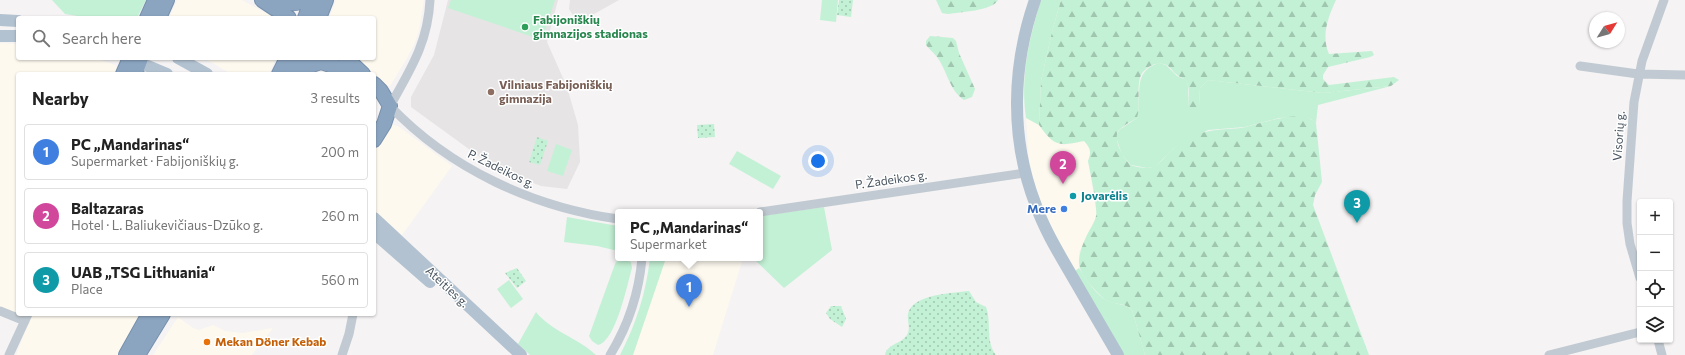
<!DOCTYPE html>
<meta charset="utf-8">
<style>
body{margin:0;font-family:Commissioner,sans-serif;background:#f2f2f2;color:#222}
.controls{position:absolute;right:12px;bottom:12px;display:grid;overflow:hidden;border-radius:4px;box-shadow:0 1px 3px #0004}
.controls button{width:36px;height:36px;display:grid;place-items:center;padding:0;border:0;border-bottom:1px solid #e0e0e0;background:#fff;color:#222;font:20px sans-serif}
.compass{position:absolute;left:1589px;top:12px;width:36px;height:36px;border-radius:50%;background:#fff;box-shadow:0 1px 3px #0004;rotate:53deg}
.you{position:absolute;left:818px;top:161px;width:14px;height:14px;margin:-10px;border:3px solid #fff;border-radius:50%;background:#1a73e8;box-shadow:0 0 0 6px #1a73e833}
.badge{display:grid;place-items:center;width:26px;height:26px;border-radius:50%;background:#ea580c;color:#fff;font-size:13px;font-weight:700}
.pin{position:absolute;translate:-50% -33px;filter:drop-shadow(0 1px 2px #0008)}
.pin::after{content:'';position:absolute;top:21px;width:14px;height:12px;background:inherit;clip-path:polygon(0 0,100% 0,50% 100%)}
.popup{position:absolute;left:615px;top:209px;width:148px;height:52px;box-sizing:border-box;display:grid;place-content:center;border-radius:4px;background:#fff;filter:drop-shadow(0 1px 3px #0005);font-size:13px;white-space:nowrap;color:#767676}
.popup b{font-size:15px;color:#222}
.popup::after{content:'';position:absolute;left:50%;top:100%;margin-left:-8px;border:8px solid transparent;border-top-color:#fff}
.list{margin:0;padding:0;list-style:none}
h2{display:flex;justify-content:space-between;align-items:center;height:52px;margin:0;padding:0 16px;font-size:17px}
h2 small{font-size:13px;font-weight:400;color:#767676}
.list li{display:grid;grid-template-columns:26px 1fr auto;gap:12px;align-items:center;box-sizing:border-box;height:56px;margin:0 8px 8px;padding:0 8px;border:1px solid #e0e0e0;border-radius:4px}
.list b{display:block;font-size:15px;white-space:nowrap}
.list p{margin:0;font-size:13px;white-space:nowrap;color:#767676}
.list em{font-size:13px;font-style:normal;color:#767676}
.icon{flex:none;width:22px;height:22px;fill:none;stroke:currentColor;stroke-width:2;stroke-linecap:round;stroke-linejoin:round}
.map{position:relative;flex:none;width:1685px;height:355px;overflow:hidden}
.search{position:absolute;background:#fff;box-shadow:0 1px 3px #0004;left:16px;top:16px;width:360px;height:44px;display:flex;align-items:center;gap:10px;box-sizing:border-box;padding:0 14px;border-radius:4px;color:#767676;font-size:15px}
.panel{position:absolute;background:#fff;box-shadow:0 1px 3px #0004;left:16px;top:72px;width:360px;height:244px;border-radius:4px}
.map>svg:first-child{display:block}
.commercial{fill:#fdf9ef}
.education{fill:#e6e4e5}
.green{fill:#c3f1d5}
.forest{fill:url(#forest-firs)}
.park{fill:url(#park-dots)}
.lines{fill:none;stroke-linecap:round;stroke-linejoin:round}
.highway-casing{stroke:#7690ad;stroke-width:16}
.minor{stroke:#c1cad2;stroke-width:9}
.major{stroke:#b3c2d1;stroke-width:12}
.highway{stroke:#8ba5c1;stroke-width:14}
.leisure-dot{fill:#2e9e5b;stroke:#fff;stroke-width:1.5}
.education-dot{fill:#8d6e63;stroke:#fff;stroke-width:1.5}
.culture-dot{fill:#0f9aa8;stroke:#fff;stroke-width:1.5}
.shop-dot{fill:#3f7fe0;stroke:#fff;stroke-width:1.5}
.food-dot{fill:#e8710a;stroke:#fff;stroke-width:1.5}
.labels{text-anchor:middle;stroke-width:3;stroke-linejoin:round;paint-order:stroke}
.leisure-label{font-size:12px;font-weight:bold;fill:#27864d;stroke:#fff;text-anchor:start}
.education-label{font-size:12px;font-weight:bold;fill:#785e54;stroke:#fff;text-anchor:start}
.street-label{font-size:12px;fill:#4a5661;stroke:#fff}
.culture-label{font-size:12px;font-weight:bold;fill:#0d838f;stroke:#fff;text-anchor:start}
.shop-label{font-size:12px;font-weight:bold;fill:#366cbe;stroke:#fff;text-anchor:end}
.food-label{font-size:12px;font-weight:bold;fill:#c56008;stroke:#fff;text-anchor:start}
</style>
<div class="map">
<svg width="1685" height="355" viewBox="0 0 1685 355">
<defs>
<pattern id="forest-firs" width="22" height="20" patternUnits="userSpaceOnUse"><rect width="22" height="20" fill="#c3f1d5"/><path d="M5 1l3.5 6h-7zM16 11l3.5 6h-7z" fill="#a0c6b0"/></pattern>
<pattern id="park-dots" width="8" height="8" patternUnits="userSpaceOnUse"><rect width="8" height="8" fill="#c3f1d5"/><path d="M2 2h.1M6 6h.1" fill="none" stroke="#a0c6b0" stroke-width="1.8" stroke-linecap="round"/></pattern>
</defs>
<rect width="100%" height="100%" fill="#f5f3f3"/>
<path class="commercial" d="M177,0H242L275,18H169Z
M336,0H424L419,31L414,45L406,60L390,86L386,88L374,79V74H368L351,58H374V18H329Z
M0,43L18,44V58H95L115,65L120,71L119,74H18V313L0,307Z
M204,58H276L269,74H231Z
M1026,118L1039,125L1047,136L1063,145L1084,141L1090,148L1091,153L1088,161L1097,215L1079,252V268L1075,271L1045,215L1033,178L1029,163Z
M393,125L398,126L452,166L402,235L374,210V147L389,127Z
M666,258H743L713,355H633Z
M32,314H144L119,355H16Z
M178,317L193,328L199,330L213,325L225,331L243,333L273,328L252,355H153Z"/>
<path class="education" d="M448,0H558L547,42L567,87L578,125L580,162L567,189L541,186L495,168L411,107V97L434,55Z
M570,0H619L578,23L569,9Z"/>
<path class="green" d="M52,0H146L137,18H91L65,14Z
M451,0H555L542,40L448,8Z
M822,0H838L836,22L820,20Z
M1041,0H1061L1052,32L1041,81L1039,125L1026,118C1020,77 1029,39 1041,0Z
M1159,63L1166,65L1177,76L1186,80L1188,86L1189,109L1199,106L1200,88L1208,80L1323,93L1391,86L1318,105L1316,123L1311,119L1301,117L1279,118L1245,127L1208,130L1174,148L1155,167L1147,168L1131,165L1122,155L1116,137L1119,130L1137,118C1143,96 1131,71 1159,63Z
M556,144L572,150L563,176L547,171Z
M737,151L781,176L773,189L729,164Z
M824,207L832,250L784,288L753,258H760V216Z
M567,217L618,226V251L597,246L564,242Z
M650,258H666L633,355H620C636,324 646,293 650,258Z
M624,259L631,262L632,268C627,285 616,341 598,345L592,341L589,336L615,264L617,261Z
M1079,268C1084,277 1098,297 1108,301C1117,305 1125,303 1132,310L1145,355H1124L1075,271Z
M509,280L523,299L511,308L497,289Z
M536,312C551,331 578,338 596,355H530L518,344Z"/>
<path class="forest" d="M936,0H998C992,11 960,12 948,14L942,13Z
M1061,0H1336C1328,17 1321,36 1329,54L1372,51L1374,55L1370,57L1328,67L1323,75V79L1329,85L1394,77L1399,80L1391,86L1323,93L1208,80L1200,88L1199,106L1194,111L1189,109C1188,101 1191,89 1186,81C1184,78 1179,77 1176,74C1173,72 1171,68 1168,66C1159,60 1146,66 1141,75C1136,86 1141,105 1137,118C1132,121 1124,125 1119,130C1112,138 1123,159 1131,165C1134,167 1144,168 1148,168C1160,167 1166,154 1174,148C1179,144 1185,141 1190,138C1210,127 1225,131 1246,127C1263,123 1303,108 1316,123L1322,182L1315,195L1313,205L1369,355H1145L1132,310C1124,301 1110,306 1102,297C1079,273 1072,267 1087,235C1090,229 1095,222 1096,216C1098,209 1090,171 1088,161C1092,151 1090,148 1084,141C1058,146 1055,147 1039,125L1041,81L1052,32Z
M930,36L953,38L956,41L959,53L975,89L972,97L964,100C949,90 947,70 937,57C934,53 929,49 926,45V41Z"/>
<path class="park" d="M839,0H853L851,17L837,15Z
M714,124L715,137L698,138L697,125Z
M537,137L548,141L540,165L529,162Z
M517,268L526,281L517,288L505,273Z
M969,291L976,302L986,307C992,323 985,341 996,355H885C887,344 901,344 907,335C911,328 907,321 908,314C912,294 953,293 969,291Z
M831,306H841L846,319L842,327L830,319L826,313Z"/>
<g class="lines">
<defs>
<path id="highway" d="M262,0L289,18
M282,0C290,4 296,5 303,0
M147,18L155,0
M159,18L167,0
M305,18L312,0
M319,18L326,0
M346,58L363,74
M123,74L130,58
M135,74L141,58
M279,74L287,58
M294,74L301,58
M300,74L312,65L321,62L339,68L346,74
M374,84L381,91L390,106L384,124L374,140
M126,355L149,314
M138,355L163,314"/>
</defs>
<use href="#highway" class="highway-casing"/>
<path class="minor" d="M430,0C428,43 410,70 390,106C450,169 533,207 618,219
M1580,66L1638,74L1685,75
M760,212L1025,173
M1640,278L1630,244L1627,223V201L1634,102L1642,61L1664,0
M0,311L25,321
M1658,340L1662,355
M9,355L28,314
M342,355L349,334L353,314
M610,355C628,326 639,292 642,258
M1549,355L1640,332"/>
<path class="major" d="M1035,0C1012,66 1010,137 1035,203C1044,229 1058,252 1072,276C1087,302 1103,329 1118,355
M0,20L18,21
M0,36H18
M178,58L207,74
M131,59L167,74
M374,218L521,355
M374,233L430,282"/>
<use href="#highway" class="highway"/>
</g>
<circle class="leisure-dot" cx="525" cy="27" r="4"/>
<circle class="education-dot" cx="491" cy="92" r="4"/>
<circle class="culture-dot" cx="1073" cy="196" r="4"/>
<circle class="shop-dot" cx="1064" cy="209" r="4"/>
<circle class="food-dot" cx="207" cy="342" r="4"/>
<g class="labels">
<g class="leisure-label">
<text x="533" y="24">Fabijoniškių<tspan x="533" dy="14">gimnazijos stadionas</tspan></text>
</g>
<g class="education-label">
<text x="499" y="89">Vilniaus Fabijoniškių<tspan x="499" dy="14">gimnazija</tspan></text>
</g>
<g class="street-label">
<text transform="translate(1619 136) rotate(-86)" y="4">Visorių g.</text>
<text transform="translate(501 169) rotate(26)" y="4">P. Žadeikos g.</text>
<text transform="translate(891 180) rotate(-8)" y="4">P. Žadeikos g.</text>
<text transform="translate(447 287) rotate(43)" y="4">Ateities g.</text>
</g>
<g class="culture-label">
<text x="1081" y="200">Jovarėlis</text>
</g>
<g class="shop-label">
<text x="1056" y="213">Mere</text>
</g>
<g class="food-label">
<text x="215" y="346">Mekan Döner Kebab</text>
</g>
</g>
</svg>
<div class="controls">
<button>+</button>
<button>−</button>
<button><svg class="icon" aria-label="locate" viewBox="0 0 24 24"><circle cx="12" cy="12" r="6"/><path d="M12 2v4M12 18v4M2 12h4M18 12h4"/></svg></button>
<button><svg class="icon" aria-label="layers" viewBox="0 0 24 24"><path d="M12 4l9 5-9 5-9-5zM3 14l9 5 9-5"/></svg></button>
</div>
<svg class="compass" viewBox="-18 -18 36 36"><path d="M0-13l5 13h-10z" fill="#e53935"/><path d="M0 13l5-13h-10z" fill="#767676"/></svg>
<div class="you"></div>
<div class="pin badge" style="left:689px;top:307px;background:#3f7fe0">1</div>
<div class="popup"><b>PC „Mandarinas“</b>Supermarket</div>
<div class="pin badge" style="left:1063px;top:184px;background:#d1479c">2</div>
<div class="pin badge" style="left:1357px;top:223px;background:#0f9aa8">3</div>
<div class="search"><svg class="icon" aria-label="search" viewBox="0 0 24 24"><circle cx="10" cy="10" r="6"/><path d="M15 15l6 6"/></svg>Search here</div>
<section class="panel">
<h2>Nearby<small>3 results</small></h2>
<ul class="list">
<li><span class="badge" style="background:#3f7fe0">1</span><div><b>PC „Mandarinas“</b><p>Supermarket · Fabijoniškių g.</p></div><em>200 m</em></li>
<li><span class="badge" style="background:#d1479c">2</span><div><b>Baltazaras</b><p>Hotel · L. Baliukevičiaus-Dzūko g.</p></div><em>260 m</em></li>
<li><span class="badge" style="background:#0f9aa8">3</span><div><b>UAB „TSG Lithuania“</b><p>Place</p></div><em>560 m</em></li>
</ul>
</section>
</div>
